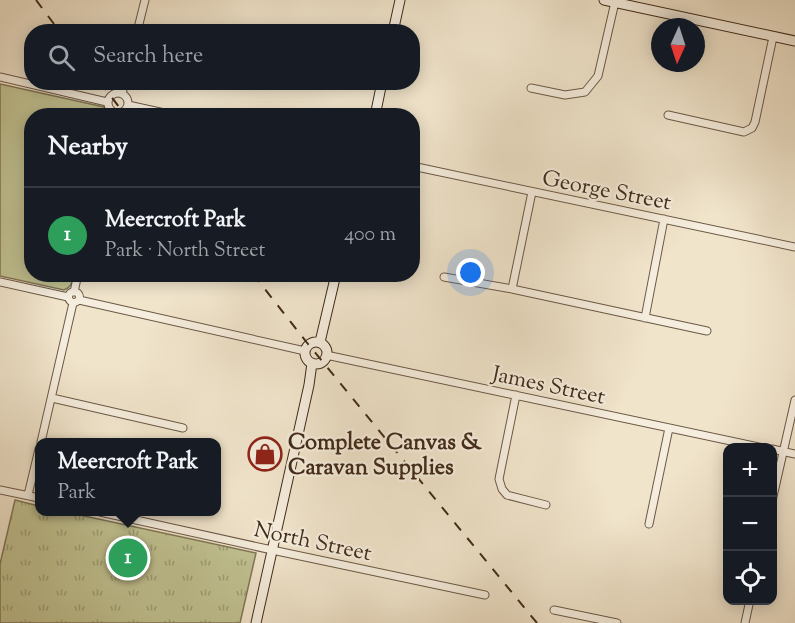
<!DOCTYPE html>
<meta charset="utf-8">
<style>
body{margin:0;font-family:"Sorts Mill Goudy",serif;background:#20242c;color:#f1f3f6}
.controls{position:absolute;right:18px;bottom:18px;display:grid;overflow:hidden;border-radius:12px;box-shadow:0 3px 15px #0003}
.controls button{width:54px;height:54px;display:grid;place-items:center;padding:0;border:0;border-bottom:2px solid #363941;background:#171b24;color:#f1f3f6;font:30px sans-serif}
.compass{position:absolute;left:651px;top:18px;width:54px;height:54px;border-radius:50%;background:#171b24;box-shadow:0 3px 15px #0003;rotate:183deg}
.you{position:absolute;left:471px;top:273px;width:21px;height:21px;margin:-15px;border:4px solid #fff;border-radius:50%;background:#1a73e8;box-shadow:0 0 0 9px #1a73e833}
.badge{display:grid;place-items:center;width:39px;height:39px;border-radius:50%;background:#8c9099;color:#fff;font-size:20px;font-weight:700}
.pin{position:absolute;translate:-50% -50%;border:3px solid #fff;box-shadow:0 2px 6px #0006}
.popup{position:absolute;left:35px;top:438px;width:186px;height:78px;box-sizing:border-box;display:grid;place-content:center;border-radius:12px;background:#171b24;filter:drop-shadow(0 2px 4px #0005);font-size:20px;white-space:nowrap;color:#9ea1a6}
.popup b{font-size:22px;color:#f1f3f6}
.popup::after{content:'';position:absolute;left:50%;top:100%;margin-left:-12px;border:12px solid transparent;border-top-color:#171b24}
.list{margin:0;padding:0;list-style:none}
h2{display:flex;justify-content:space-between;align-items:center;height:78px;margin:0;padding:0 24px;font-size:26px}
h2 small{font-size:20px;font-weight:400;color:#9ea1a6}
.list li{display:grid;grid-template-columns:39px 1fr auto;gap:18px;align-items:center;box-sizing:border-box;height:96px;padding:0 24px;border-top:2px solid #363941}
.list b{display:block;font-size:22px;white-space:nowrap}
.list p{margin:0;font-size:20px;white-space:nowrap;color:#9ea1a6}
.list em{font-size:20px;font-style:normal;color:#9ea1a6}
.icon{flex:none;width:33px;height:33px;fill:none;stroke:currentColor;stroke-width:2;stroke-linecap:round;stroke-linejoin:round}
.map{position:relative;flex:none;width:795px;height:623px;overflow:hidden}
.search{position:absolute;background:#171b24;box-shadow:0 3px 15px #0003;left:24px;top:24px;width:396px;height:66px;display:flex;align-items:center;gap:15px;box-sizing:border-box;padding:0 21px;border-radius:24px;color:#9ea1a6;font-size:22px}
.panel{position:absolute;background:#171b24;box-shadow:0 3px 15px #0003;left:24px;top:108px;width:396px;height:174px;border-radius:24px}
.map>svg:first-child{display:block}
.grass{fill:url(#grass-tufts);stroke:#807656;stroke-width:1.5}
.pitch{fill:#c1c292;stroke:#807656;stroke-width:1.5}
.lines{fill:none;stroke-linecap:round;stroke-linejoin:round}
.street-casing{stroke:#6c5846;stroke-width:9}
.secondary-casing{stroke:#402a19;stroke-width:11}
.street{stroke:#f5eddd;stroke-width:7}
.secondary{stroke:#f5eddd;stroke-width:9}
.rail{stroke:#402a19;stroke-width:2;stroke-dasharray:10 10;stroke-linecap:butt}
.labels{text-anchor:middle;stroke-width:4.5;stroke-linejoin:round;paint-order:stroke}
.street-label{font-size:22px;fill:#402a19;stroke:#f5eddd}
.poi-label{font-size:22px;font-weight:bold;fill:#402a19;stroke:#f5eddd;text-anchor:start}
</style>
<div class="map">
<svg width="795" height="623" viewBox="0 0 795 623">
<defs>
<pattern id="grass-tufts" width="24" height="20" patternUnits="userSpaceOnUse" patternTransform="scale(1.5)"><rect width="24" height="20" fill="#c1c292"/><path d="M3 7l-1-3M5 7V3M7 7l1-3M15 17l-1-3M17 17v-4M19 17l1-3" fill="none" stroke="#9e9e76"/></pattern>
</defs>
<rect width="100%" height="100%" fill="#f0e4cb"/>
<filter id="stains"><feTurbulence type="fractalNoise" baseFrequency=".00333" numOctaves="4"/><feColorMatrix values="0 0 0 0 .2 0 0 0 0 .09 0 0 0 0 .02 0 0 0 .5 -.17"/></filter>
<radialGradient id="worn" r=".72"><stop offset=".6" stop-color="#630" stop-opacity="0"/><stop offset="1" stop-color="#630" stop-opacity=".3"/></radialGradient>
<path class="grass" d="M15,500L39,506V512H66L256,553L240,623H0V564Z"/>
<path class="pitch" d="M0,84L104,107L108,112V116H32V274L74,275C72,282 72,287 64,290L0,276Z"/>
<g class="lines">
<defs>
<path id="street" d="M137,32L145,0
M0,77L107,102
M531,88L565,95L585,92L598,76L615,2
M108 103a10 10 0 1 1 20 0a10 10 0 1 1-20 0Z
M122,94L125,82
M128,105L178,116
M668,115L744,132L752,128L755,122L773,37
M412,166L795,247
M444,277L512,289L707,331
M0,282L68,297
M512,289L532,192
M68.5 297a5.5 5.5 0 1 1 11 0a5.5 5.5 0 1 1-11 0Z
M74,292L78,274
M79,300L305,351
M645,318L664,219
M326,355L764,448
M516,395L499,479L502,489L507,495L546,505
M52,398L183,428
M41,442L73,303
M772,449L795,454
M0,490L39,498
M28,495L39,449
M772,501L795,400
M100,512L272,550L485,595
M649,524L669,428
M554,610L617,623
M745,623L750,600"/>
<path id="secondary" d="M604,0L795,41
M393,32L400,0
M375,116L382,82
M320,342L336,274
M305 353a11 11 0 1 1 22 0a11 11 0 1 1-22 0Z
M256,623L309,385L312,363"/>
</defs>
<use href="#street" class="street-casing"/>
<use href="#secondary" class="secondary-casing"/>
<use href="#street" class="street"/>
<use href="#secondary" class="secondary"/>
<path class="rail" d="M36,0L60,32
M100,82L126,116
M253,274L308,344L537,623"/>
</g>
<defs>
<symbol id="shop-ring" viewBox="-11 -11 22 22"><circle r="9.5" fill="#f5eddd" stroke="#8f2418" stroke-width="1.5"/><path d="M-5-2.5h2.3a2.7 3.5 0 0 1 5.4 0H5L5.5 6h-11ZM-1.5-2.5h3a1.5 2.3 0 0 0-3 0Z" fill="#8f2418"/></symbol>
</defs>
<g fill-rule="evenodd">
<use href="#shop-ring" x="246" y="435" width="38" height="38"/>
</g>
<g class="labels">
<g class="street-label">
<text transform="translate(607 189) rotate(11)" y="8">George Street</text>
<text transform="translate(549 384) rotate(12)" y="8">James Street</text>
<text transform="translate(313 540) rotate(12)" y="8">North Street</text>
</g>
<g class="poi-label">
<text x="288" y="449">Complete Canvas &amp;<tspan x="288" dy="25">Caravan Supplies</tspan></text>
</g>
</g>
<rect width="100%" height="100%" filter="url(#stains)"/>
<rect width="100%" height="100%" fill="url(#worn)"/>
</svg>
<div class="controls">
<button>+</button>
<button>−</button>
<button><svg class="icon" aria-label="locate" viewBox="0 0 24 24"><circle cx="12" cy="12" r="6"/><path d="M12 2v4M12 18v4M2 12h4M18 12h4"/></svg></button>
</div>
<svg class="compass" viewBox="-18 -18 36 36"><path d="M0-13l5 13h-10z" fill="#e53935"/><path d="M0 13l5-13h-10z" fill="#9ea1a6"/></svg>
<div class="you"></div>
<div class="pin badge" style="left:128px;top:558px;background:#2e9e5b">1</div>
<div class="popup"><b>Meercroft Park</b>Park</div>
<div class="search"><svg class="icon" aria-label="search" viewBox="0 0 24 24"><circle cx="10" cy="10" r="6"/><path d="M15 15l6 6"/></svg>Search here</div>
<section class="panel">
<h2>Nearby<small></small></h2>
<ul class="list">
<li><span class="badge" style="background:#2e9e5b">1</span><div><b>Meercroft Park</b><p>Park · North Street</p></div><em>400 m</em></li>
</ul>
</section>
</div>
